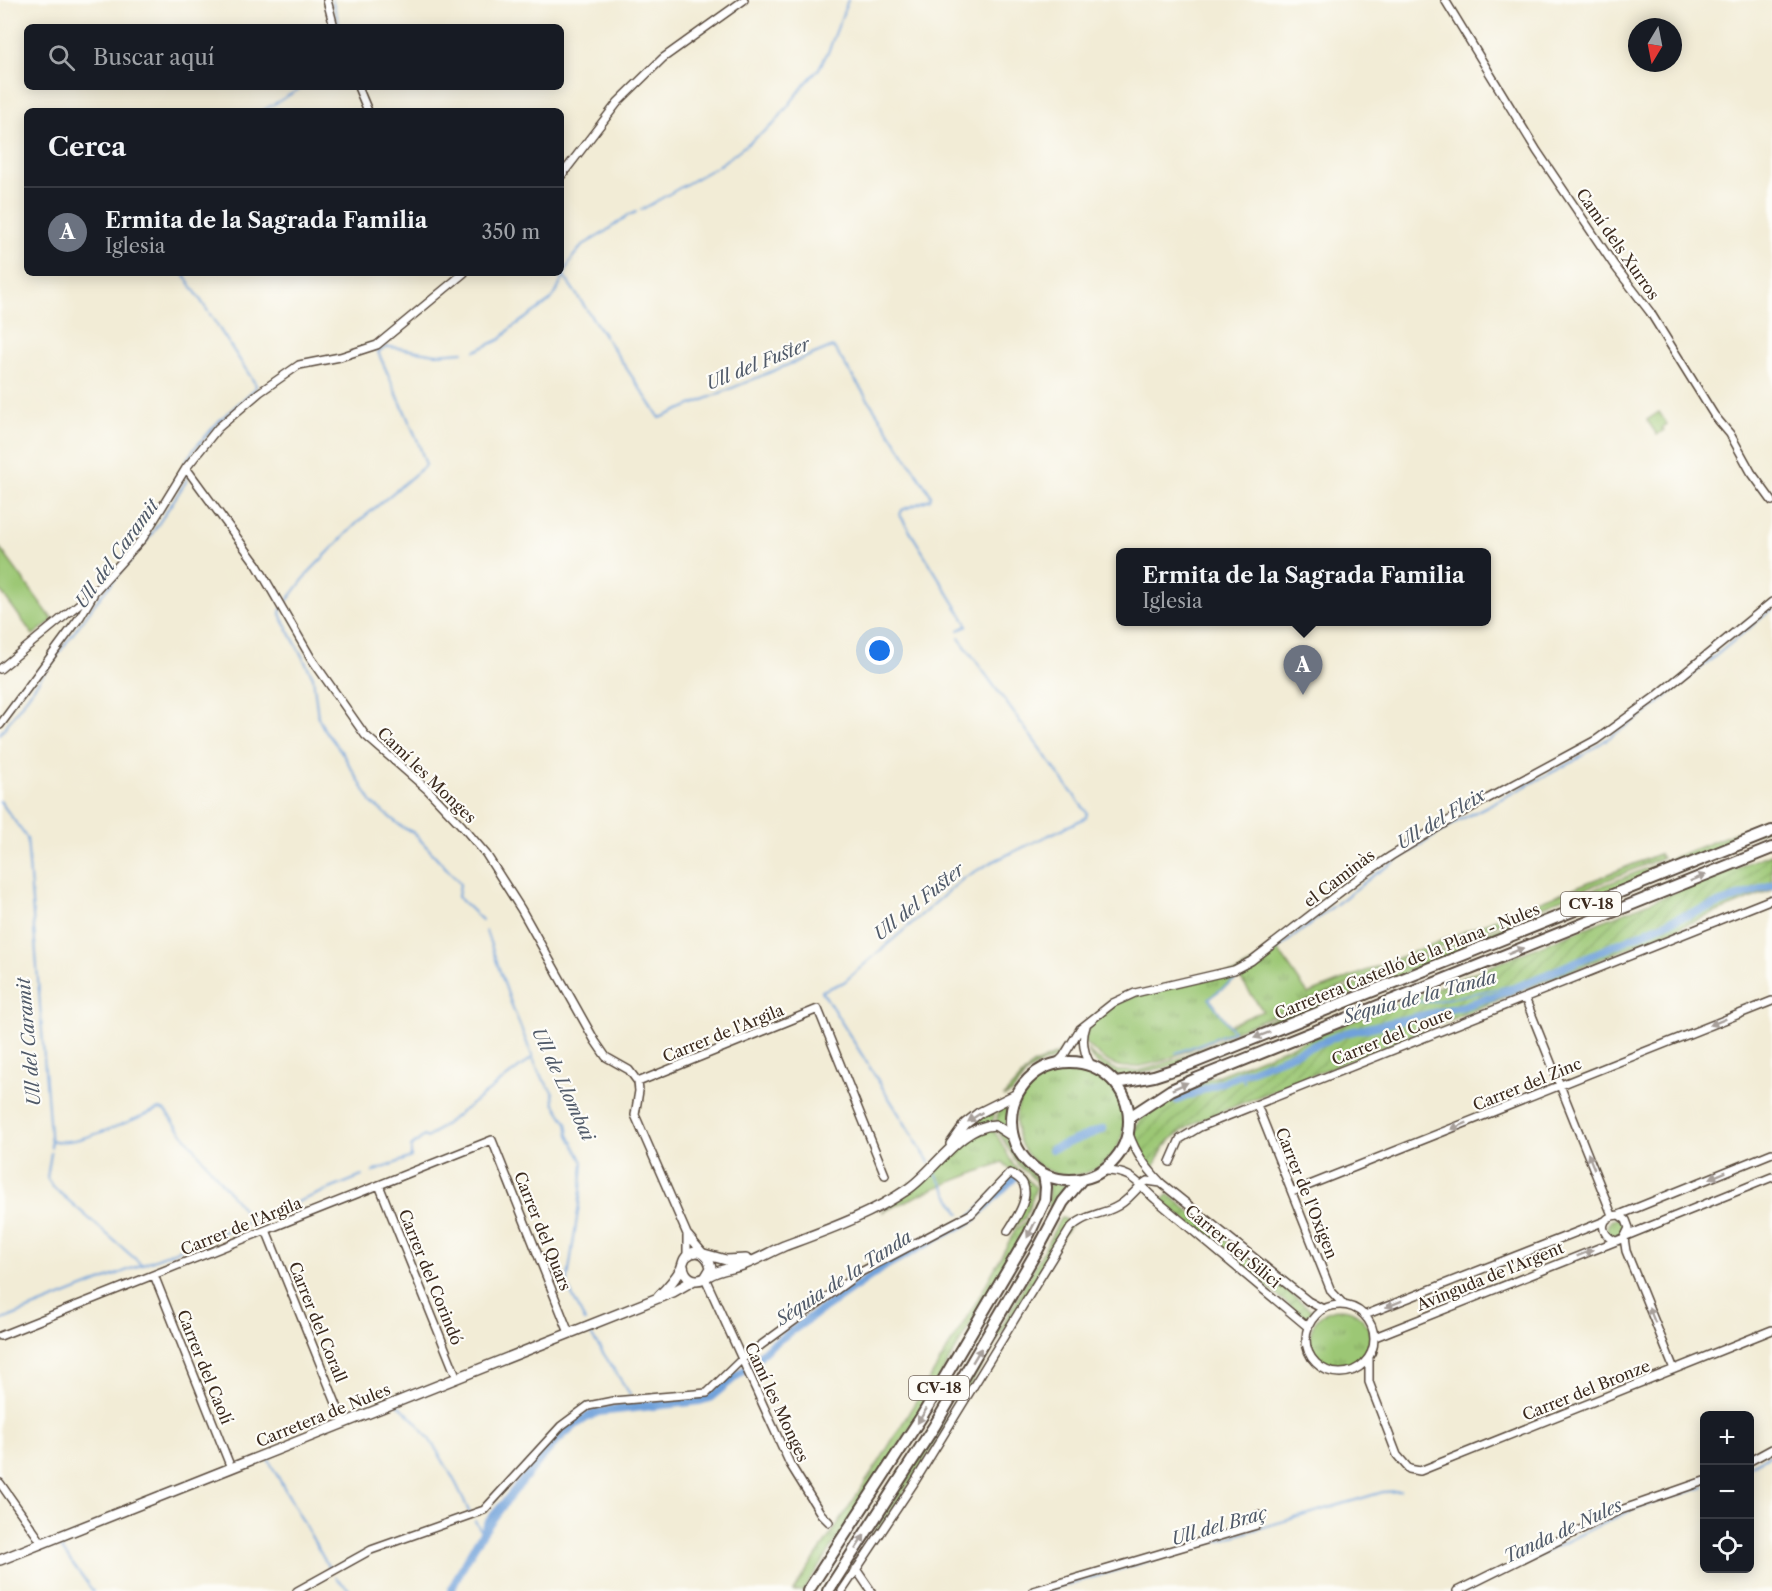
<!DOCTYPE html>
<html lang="es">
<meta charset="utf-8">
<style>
body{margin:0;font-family:"Libre Caslon Text",serif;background:#20242c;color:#f1f3f6}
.controls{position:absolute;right:18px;bottom:18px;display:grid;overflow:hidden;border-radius:9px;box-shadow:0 3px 15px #0003}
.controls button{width:54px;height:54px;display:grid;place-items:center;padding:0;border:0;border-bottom:2px solid #363941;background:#171b24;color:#f1f3f6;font:30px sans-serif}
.compass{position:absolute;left:1628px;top:18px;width:54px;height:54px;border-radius:50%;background:#171b24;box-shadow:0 3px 15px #0003;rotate:190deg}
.you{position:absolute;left:880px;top:651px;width:21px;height:21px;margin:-15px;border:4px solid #fff;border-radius:50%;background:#1a73e8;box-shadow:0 0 0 9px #1a73e833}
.badge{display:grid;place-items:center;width:39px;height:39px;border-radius:50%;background:#1a73e8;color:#fff;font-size:20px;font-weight:700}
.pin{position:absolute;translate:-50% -50px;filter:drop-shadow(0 2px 3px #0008)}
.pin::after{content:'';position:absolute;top:32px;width:21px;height:18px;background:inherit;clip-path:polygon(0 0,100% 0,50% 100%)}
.popup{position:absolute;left:1116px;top:548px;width:375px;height:78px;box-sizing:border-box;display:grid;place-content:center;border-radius:9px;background:#171b24;filter:drop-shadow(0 2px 4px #0005);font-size:20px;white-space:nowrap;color:#9ea1a6}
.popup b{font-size:22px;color:#f1f3f6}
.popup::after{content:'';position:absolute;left:50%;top:100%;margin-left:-12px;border:12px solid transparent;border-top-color:#171b24}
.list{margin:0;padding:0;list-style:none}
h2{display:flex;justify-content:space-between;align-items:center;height:78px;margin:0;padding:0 24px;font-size:26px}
h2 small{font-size:20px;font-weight:400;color:#9ea1a6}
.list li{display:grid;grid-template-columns:39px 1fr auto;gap:18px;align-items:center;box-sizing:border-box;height:90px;padding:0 24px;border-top:2px solid #363941}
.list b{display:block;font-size:22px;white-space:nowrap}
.list p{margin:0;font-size:20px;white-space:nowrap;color:#9ea1a6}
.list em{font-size:20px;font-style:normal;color:#9ea1a6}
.icon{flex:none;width:33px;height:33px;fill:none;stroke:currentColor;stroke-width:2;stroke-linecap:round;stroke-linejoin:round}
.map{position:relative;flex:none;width:1772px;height:1591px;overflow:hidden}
.search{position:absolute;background:#171b24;box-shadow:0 3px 15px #0003;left:24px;top:24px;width:540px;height:66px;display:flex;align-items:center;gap:15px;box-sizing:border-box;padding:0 21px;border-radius:9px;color:#9ea1a6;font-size:22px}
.panel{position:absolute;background:#171b24;box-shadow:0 3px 15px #0003;left:24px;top:108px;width:540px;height:168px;border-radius:9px}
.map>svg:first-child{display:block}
.grass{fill:url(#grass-tufts);stroke:#6c7849;stroke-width:1.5;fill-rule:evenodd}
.park{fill:#9cc774;stroke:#6c7849;stroke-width:1.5}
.garden{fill:url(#garden-furrows);stroke:#6c7849;stroke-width:1.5}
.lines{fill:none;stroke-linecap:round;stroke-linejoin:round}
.stream{stroke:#6fa1da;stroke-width:2}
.canal{stroke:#6fa1da;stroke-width:8}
.minor-casing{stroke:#56473a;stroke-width:10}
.secondary-casing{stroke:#56473a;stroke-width:12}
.primary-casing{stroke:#56473a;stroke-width:14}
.minor{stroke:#fff;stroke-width:7}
.secondary{stroke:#fff;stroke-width:9}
.primary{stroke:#fff;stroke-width:10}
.oneway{fill:#a79f9a}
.labels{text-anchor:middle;stroke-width:4.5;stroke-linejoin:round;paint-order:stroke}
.shield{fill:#fdfcf7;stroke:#75695f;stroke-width:1.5}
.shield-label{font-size:15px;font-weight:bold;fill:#3b2a1e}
.street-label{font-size:16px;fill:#3b2a1e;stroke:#fdfcf7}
.water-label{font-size:18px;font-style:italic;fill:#505a69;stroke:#fdfcf7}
</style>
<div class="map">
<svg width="1772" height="1591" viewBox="0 0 1772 1591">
<defs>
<pattern id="grass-tufts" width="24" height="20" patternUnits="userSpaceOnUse" patternTransform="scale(1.5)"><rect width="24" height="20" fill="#9cc774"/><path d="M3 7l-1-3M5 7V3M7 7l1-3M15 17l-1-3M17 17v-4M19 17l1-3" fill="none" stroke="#80a25f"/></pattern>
<pattern id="garden-furrows" width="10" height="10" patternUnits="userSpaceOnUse" patternTransform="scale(1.5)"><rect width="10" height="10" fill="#9cc774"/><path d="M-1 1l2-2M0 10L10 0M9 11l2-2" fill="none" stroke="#80a25f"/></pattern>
</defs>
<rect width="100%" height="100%" fill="#fdfcf7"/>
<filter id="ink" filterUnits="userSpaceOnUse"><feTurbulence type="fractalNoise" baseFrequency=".0167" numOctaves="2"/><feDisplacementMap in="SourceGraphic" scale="12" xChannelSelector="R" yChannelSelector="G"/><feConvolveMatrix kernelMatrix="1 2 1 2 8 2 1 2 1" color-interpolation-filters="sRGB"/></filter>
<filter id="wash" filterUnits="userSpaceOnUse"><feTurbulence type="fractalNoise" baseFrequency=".008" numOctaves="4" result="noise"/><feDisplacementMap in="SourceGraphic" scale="24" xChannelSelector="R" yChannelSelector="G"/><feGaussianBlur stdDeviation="1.35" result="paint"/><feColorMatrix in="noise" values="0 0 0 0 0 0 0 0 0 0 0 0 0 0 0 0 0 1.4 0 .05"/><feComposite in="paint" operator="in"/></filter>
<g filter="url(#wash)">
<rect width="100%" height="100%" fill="#f2ecd6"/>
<path class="grass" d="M1772,818V827L1176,1065L1123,1077C1110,1074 1091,1063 1087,1049L1094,1057L1117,1071H1137L1157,1066L1185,1056L1283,1014Z
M1659,854L1662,858L1332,991L1163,1061C1123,1071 1116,1072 1085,1043L1088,1026L1114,1004L1136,995L1237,972L1253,963L1276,947L1308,994ZM1239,977L1263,1011L1229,1025L1209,998Z
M1016 1121a54 54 0 1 1 108 0a54 54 0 1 1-108 0Z
M993,1128L1014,1166L1036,1188L1025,1218L1013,1228L1026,1187L1003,1162L935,1188L882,1212C892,1204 902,1198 912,1190C939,1168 958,1137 993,1128Z
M1036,1202L1039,1203L1031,1221L905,1436L803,1591H793L879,1462L977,1301L1016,1229L1028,1220Z
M1061,1217L1069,1222H1073L1056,1244L920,1467L840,1591H834C914,1469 995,1347 1061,1217Z
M1607 1228a9 9 0 1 1 18 0a9 9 0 1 1-18 0Z
M1310 1339a30 30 0 1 1 60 0a30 30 0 1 1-60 0Z"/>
<path class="park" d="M1659,412L1667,424L1662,428L1664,430L1657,435L1647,420Z
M0,548L53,620L33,635L0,590Z"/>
<path class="garden" d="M1772,853V890L1198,1121C1175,1135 1160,1144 1153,1172C1117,1132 1137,1117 1174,1093Z
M1068,1046L1059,1058L1043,1063L1028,1072L1012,1093L1003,1097L1032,1065L1057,1054L1064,1047Z
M1008,1105L1006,1127L996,1123L999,1107Z
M995,1108L993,1122L962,1131L969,1123Z
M997,1129L1006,1135L1019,1161L1039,1180L1041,1185L1040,1200L1037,1198L1039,1190L1036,1181L1018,1165Z
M1049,1182L1070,1186L1055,1209L1048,1205Z
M1168,1194L1312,1311L1306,1319L1162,1201Z"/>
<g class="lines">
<path class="stream" d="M332,0L340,27
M262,111L303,87
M641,210L718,166L774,124L805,84L818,70L829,50L848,0
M183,273L256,385L255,389L220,420L195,448L185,462
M564,276L660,418L831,347L834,348L931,495L930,499L902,510L900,515L967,624V626L959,630
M475,351L501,339L511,328L550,301L556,293L572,258L583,245L602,234L627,216L636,212
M287,601L310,571L357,523L426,465L417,439L378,352L386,347H391L436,354L463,352
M281,609L280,614L313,677L318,717L324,729L341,751L372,803L402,827L414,833L457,880L460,884L458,897L482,920
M0,734L96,602L151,535L187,480L188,475
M0,801L27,838L51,1147
M486,931L511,1003L539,1073L553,1093L554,1103L567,1123L569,1135L583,1162L581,1191L567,1285L585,1321
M1410,1001L1431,1002L1520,984L1680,914L1772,882
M1176,1053L1233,1031L1209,998L1279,948L1373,876L1458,821L1574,761L1649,711L1772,609
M1244,1082L1242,1077L1342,1037L1375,1027L1465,1008L1466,1006
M51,1140C73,1149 136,1117 160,1109L165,1111L252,1221
M51,1153L47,1178L52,1186L141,1264
M929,1162L822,991L844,982L964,878L990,863L1083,819L1086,817L1087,813L959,638
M373,1172L411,1157V1147L424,1136L427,1138L532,1058
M936,1174L960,1214
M196,1243L362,1176
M0,1321L188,1246
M590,1333L630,1394
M752,1360C793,1322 843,1291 890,1261H894
M710,1394L740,1369
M398,1405C426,1425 457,1482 470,1514
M551,1441C561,1432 572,1422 584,1415C608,1401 665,1402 694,1399L705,1396
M268,1459L329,1568
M1750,1466L1772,1454
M475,1521L482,1532
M57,1543L93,1591
M335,1577L351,1591
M448,1591L487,1519L548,1445
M1046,1591L1383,1492L1400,1491
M1469,1591L1595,1527L1634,1509L1704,1487"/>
<path class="canal" d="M1177,1100L1345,1033L1464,1006L1508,991L1671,921L1772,885
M1052,1149L1103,1129
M750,1365L770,1346L887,1265L972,1219L1015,1177
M451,1591C469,1549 495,1514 524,1479C546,1452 566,1426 598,1412L700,1401L710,1398L744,1370"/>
</g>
</g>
<g filter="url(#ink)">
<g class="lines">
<defs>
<path id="minor" d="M327,0L334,27
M1445,0L1537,151L1614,265L1650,312L1714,415L1730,434L1751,472L1772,501
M358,87L368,111
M561,176L618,102L663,58L744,0
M186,468L257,565L311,658L365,735L428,790L462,826L486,854L521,909L595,1041L606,1057L629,1070L638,1082L639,1091L635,1115L687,1234L703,1253
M0,669L96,590L143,538L186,468L218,428L260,392L299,365L340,357L377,345L464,273
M0,725L80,617L93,595
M1525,998L1612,1215
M1086,1026C1081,1040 1083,1052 1091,1065
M1057,1063L1063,1057L1080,1029L1113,1003L1135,993L1234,970L1251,961L1361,876L1391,856L1463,812L1596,740L1659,694L1772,602
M638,1082L818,1009L885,1175
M1257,1105L1331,1291L1344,1305
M1129,1134C1136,1154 1146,1167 1161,1183L1308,1301L1323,1309
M1170,1162L1180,1139L1200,1127L1772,899
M1104,1171C1132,1171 1136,1182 1155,1199L1308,1327
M379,1185L457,1378
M1292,1192L1772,1001
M1619,1215L1772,1153
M266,1230L344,1423
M1626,1236L1772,1177
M1624,1238L1626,1251L1674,1369
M687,1256V1234
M154,1275L231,1468
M705,1278L790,1464L821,1514L829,1522
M1306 1339a34 34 0 1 1 68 0a34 34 0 1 1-68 0Z
M1365,1315L1605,1221
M0,1336L492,1140L569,1333
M1375,1337L1624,1238L1629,1228L1626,1220L1619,1215C1599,1216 1599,1234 1615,1241
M1369,1359V1382L1397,1455L1409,1469L1420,1471L1772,1330
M1750,1461L1772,1449
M0,1483L42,1543
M856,1569L871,1591
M297,1591L371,1550L484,1510L561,1426L588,1406L613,1401L707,1393L742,1359L861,1272L971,1214L1010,1173C1015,1176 1023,1180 1024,1186C1029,1200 1015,1220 1008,1231
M842,1591L914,1483L1070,1229C1081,1216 1099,1215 1114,1208C1130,1201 1134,1189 1147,1181L1161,1183
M1033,1591L1257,1525L1260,1521L1258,1515
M1457,1591L1618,1511L1704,1481"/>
<path id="secondary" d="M951,1144L965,1124L979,1113L1017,1094
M704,1254L726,1260L746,1259
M708,1276C720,1269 731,1269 743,1265C757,1260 770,1252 784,1246C827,1230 870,1215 908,1189C935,1171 959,1126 995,1125L1012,1136
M659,1296C668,1287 675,1279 681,1269C683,1265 683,1259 687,1256C699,1246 709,1257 711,1268L705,1278C694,1283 685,1278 683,1266
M0,1560L673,1292L694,1280"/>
<path id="primary" d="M1011 1121a59 59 0 1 1 118 0a59 59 0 1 1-118 0Z
M1117,1083L1154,1076L1188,1065L1772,831
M1130,1117L1171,1090L1196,1079L1772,848
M808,1591L922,1416L1029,1234L1045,1200L1046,1187L1044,1175
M828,1591L935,1425L1038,1249L1063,1202L1081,1180"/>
</defs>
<use href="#minor" class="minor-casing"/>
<use href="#secondary" class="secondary-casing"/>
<use href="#primary" class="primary-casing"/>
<use href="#minor" class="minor"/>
<use href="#secondary" class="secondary"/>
<use href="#primary" class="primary"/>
</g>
<defs><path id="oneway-solid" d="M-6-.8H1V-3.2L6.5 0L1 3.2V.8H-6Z" transform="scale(1.5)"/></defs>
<g class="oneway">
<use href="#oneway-solid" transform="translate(1698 878) rotate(-22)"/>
<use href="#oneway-solid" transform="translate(1516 951) rotate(-22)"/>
<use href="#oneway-solid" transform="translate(1718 1022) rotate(158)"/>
<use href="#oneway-solid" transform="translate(1262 1035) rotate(159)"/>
<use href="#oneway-solid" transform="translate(1180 1086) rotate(-24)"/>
<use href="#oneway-solid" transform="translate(975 1117) rotate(146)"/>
<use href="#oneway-solid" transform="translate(1459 1126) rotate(158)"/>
<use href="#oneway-solid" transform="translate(1591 1161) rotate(-112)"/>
<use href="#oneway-solid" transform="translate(1718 1175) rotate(158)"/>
<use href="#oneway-solid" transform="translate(1031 1230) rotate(117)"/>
<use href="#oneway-solid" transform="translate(1585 1253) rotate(-22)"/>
<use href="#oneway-solid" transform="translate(1394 1304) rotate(158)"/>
<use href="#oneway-solid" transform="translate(1652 1315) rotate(-112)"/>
<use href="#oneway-solid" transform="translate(977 1355) rotate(-59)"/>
<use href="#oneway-solid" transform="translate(922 1416) rotate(122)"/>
<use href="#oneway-solid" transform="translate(860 1542) rotate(-57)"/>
</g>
</g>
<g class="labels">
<g class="shield">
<rect x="1561" y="892" width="60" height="24" rx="4.5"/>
<rect x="909" y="1376" width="60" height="24" rx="4.5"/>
</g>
<g class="shield-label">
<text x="1591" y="909">CV-18</text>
<text x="939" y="1393">CV-18</text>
</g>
<g class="street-label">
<text transform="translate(1618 244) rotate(55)" y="6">Camí dels Xurros</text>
<text transform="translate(427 775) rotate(44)" y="6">Camí les Monges</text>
<text transform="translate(1339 878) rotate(-37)" y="6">el Caminàs</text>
<text transform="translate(1407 961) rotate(-22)" y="6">Carretera Castelló de la Plana - Nules</text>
<text transform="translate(723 1033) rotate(-22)" y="6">Carrer de l'Argila</text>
<text transform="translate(1392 1036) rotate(-22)" y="6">Carrer del Coure</text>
<text transform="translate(1527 1084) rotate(-22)" y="6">Carrer del Zinc</text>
<text transform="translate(1307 1193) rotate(68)" y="6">Carrer de l'Oxigen</text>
<text transform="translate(241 1226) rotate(-22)" y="6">Carrer de l'Argila</text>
<text transform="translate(543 1231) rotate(68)" y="6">Carrer del Quars</text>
<text transform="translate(1233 1246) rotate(40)" y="6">Carrer del Silici</text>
<text transform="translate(1490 1276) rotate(-22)" y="6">Avinguda de l'Argent</text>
<text transform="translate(431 1277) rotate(68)" y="6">Carrer del Corindó</text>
<text transform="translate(318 1322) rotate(68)" y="6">Carrer del Corall</text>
<text transform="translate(205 1367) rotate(68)" y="6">Carrer del Caolí</text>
<text transform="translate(1586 1390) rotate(-22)" y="6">Carrer del Bronze</text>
<text transform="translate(777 1402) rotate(65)" y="6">Camí les Monges</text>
<text transform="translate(323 1415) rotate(-22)" y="6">Carretera de Nules</text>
</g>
<g class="water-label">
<text transform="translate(758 364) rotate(-22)" y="6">Ull del Fuster</text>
<text transform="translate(117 554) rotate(-54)" y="6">Ull del Caramit</text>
<text transform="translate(1441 819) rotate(-31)" y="6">Ull del Fleix</text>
<text transform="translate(919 902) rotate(-39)" y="6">Ull del Fuster</text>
<text transform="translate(1420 997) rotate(-15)" y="6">Séquia de la Tanda</text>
<text transform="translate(29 1042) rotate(-95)" y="6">Ull del Caramit</text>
<text transform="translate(563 1084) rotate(65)" y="6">Ull de Llombai</text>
<text transform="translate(844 1278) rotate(-33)" y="6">Séquia de la Tanda</text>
<text transform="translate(1219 1526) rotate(-16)" y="6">Ull del Braç</text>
<text transform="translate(1563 1531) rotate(-25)" y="6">Tanda de Nules</text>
</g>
</g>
</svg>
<div class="controls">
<button>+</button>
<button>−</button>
<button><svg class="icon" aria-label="locate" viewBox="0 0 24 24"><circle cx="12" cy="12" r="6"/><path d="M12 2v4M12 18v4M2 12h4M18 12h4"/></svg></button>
</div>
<svg class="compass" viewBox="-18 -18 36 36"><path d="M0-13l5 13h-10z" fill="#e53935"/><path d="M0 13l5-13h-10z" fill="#9ea1a6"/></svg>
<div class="you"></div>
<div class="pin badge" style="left:1303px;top:695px;background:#6b7280">A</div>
<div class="popup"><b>Ermita de la Sagrada Familia</b>Iglesia</div>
<div class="search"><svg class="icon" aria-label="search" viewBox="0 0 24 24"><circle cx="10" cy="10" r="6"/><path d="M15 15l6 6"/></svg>Buscar aquí</div>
<section class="panel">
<h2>Cerca<small></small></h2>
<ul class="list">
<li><span class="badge" style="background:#6b7280">A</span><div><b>Ermita de la Sagrada Familia</b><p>Iglesia</p></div><em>350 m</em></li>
</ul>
</section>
</div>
